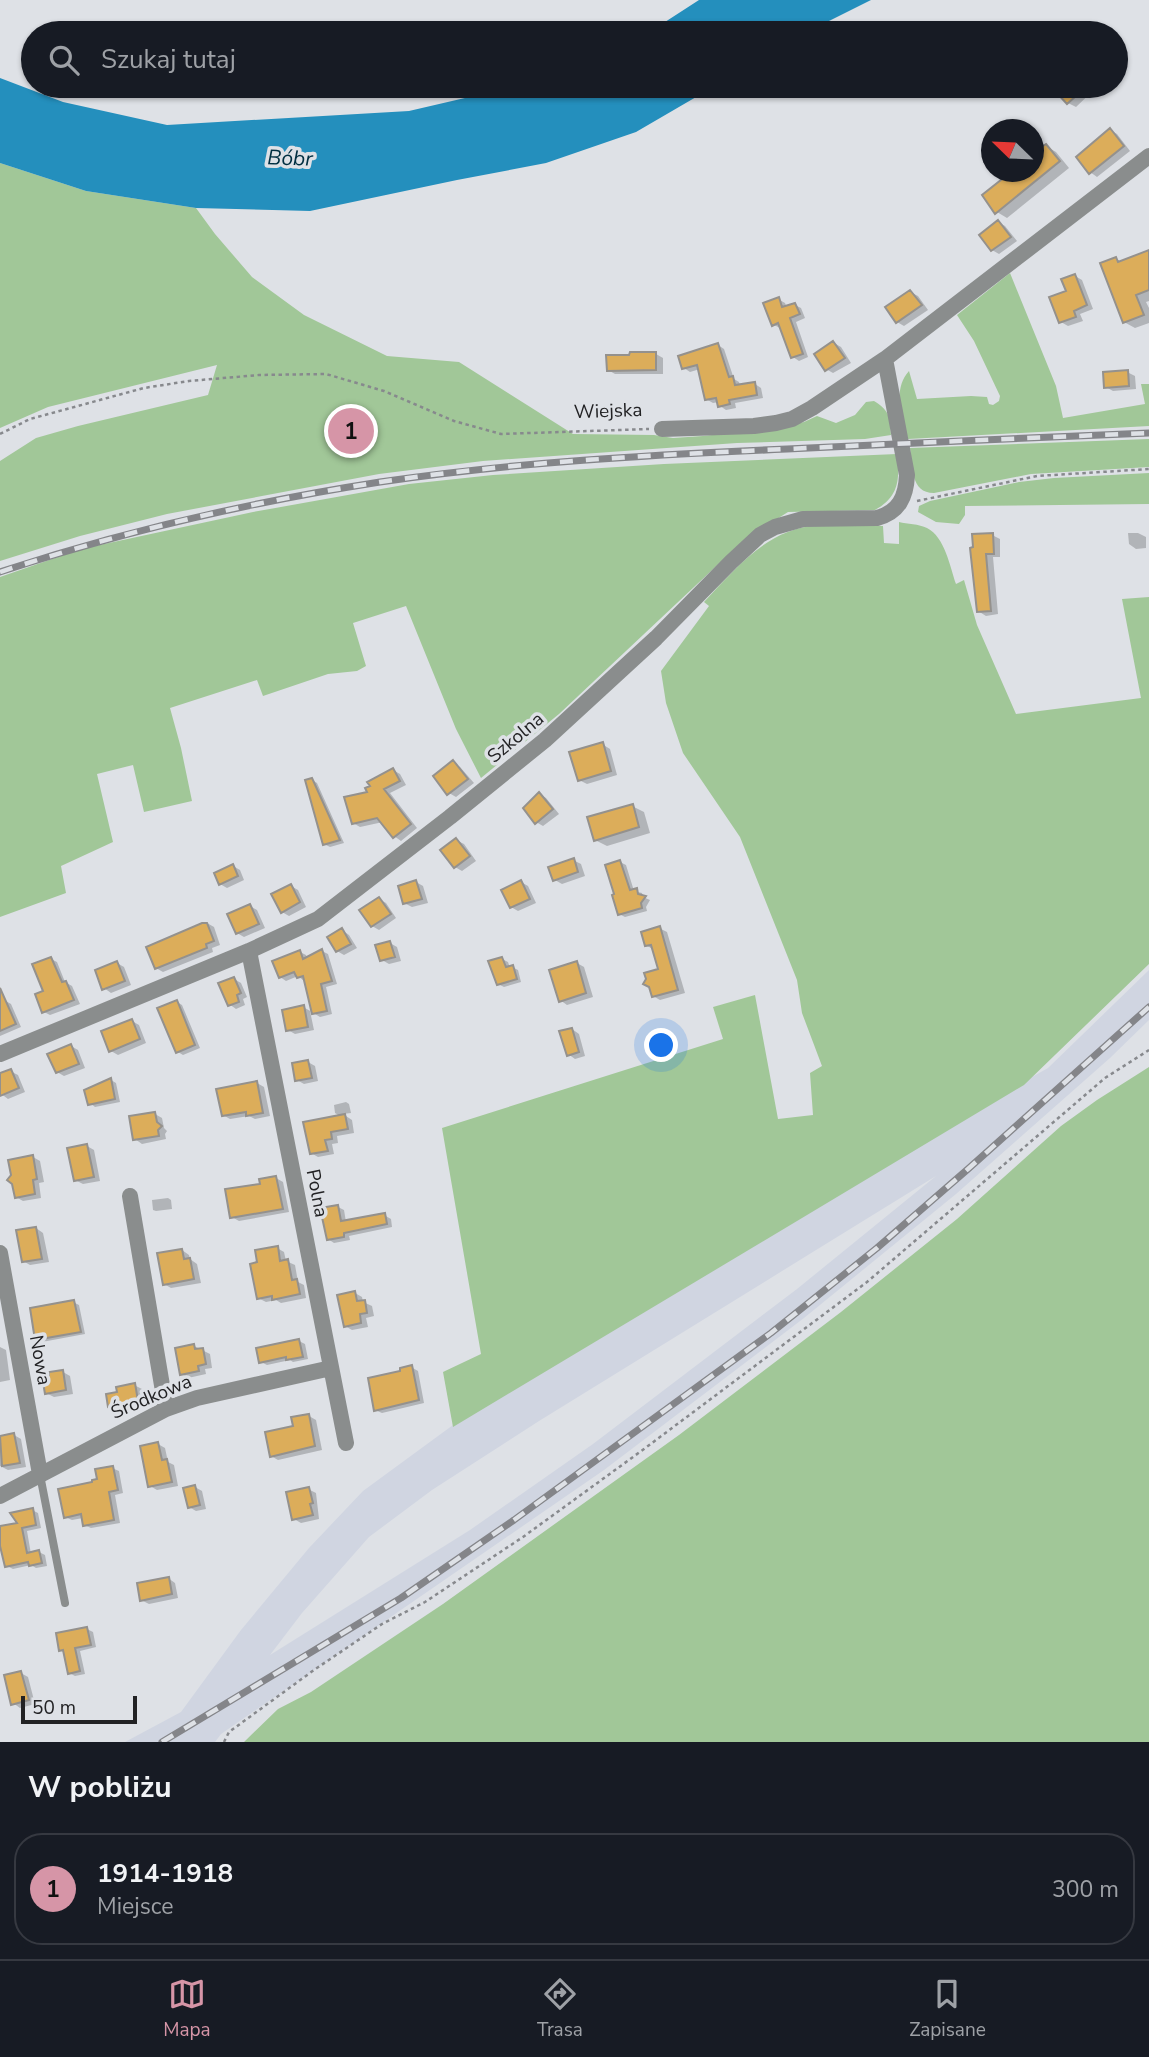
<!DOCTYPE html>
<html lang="pl">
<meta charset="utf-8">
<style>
body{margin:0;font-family:"Nunito Sans",sans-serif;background:#20242c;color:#f1f3f6}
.compass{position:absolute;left:981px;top:119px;width:63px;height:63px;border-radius:50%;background:#171b24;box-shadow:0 2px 5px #0004;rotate:293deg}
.scale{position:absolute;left:21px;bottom:18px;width:116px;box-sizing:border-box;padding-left:7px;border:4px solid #222224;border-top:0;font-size:19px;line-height:24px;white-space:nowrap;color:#222224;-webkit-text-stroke:5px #dee1e6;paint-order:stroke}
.you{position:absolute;left:662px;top:1046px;width:24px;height:24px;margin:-18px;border:5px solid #fff;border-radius:50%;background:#1a73e8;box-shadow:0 0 0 10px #1a73e833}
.badge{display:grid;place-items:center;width:46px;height:46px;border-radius:50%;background:#d695a7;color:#111;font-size:23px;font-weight:700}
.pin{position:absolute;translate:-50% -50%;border:4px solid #fff;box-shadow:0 2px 7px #0006}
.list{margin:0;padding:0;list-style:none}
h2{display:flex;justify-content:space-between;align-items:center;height:91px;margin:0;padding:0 28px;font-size:30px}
h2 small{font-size:23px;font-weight:400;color:#9ea1a6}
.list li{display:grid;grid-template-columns:46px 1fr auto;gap:21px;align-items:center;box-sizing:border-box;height:112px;margin:0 14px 14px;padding:0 14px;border:2px solid #363941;border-radius:28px}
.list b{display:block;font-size:26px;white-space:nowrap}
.list p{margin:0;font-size:23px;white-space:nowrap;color:#9ea1a6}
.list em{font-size:23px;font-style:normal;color:#9ea1a6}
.icon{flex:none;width:38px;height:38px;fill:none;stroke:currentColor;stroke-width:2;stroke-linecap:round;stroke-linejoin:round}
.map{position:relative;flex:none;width:1149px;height:1742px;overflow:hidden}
.search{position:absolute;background:#171b24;box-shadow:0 2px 5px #0004;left:21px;right:21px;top:21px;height:77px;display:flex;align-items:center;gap:18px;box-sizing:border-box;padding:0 24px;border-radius:38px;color:#9ea1a6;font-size:26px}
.sheet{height:217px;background:#171b24}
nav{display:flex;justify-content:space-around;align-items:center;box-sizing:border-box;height:98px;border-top:2px solid #363941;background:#171b24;font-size:19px;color:#9ea1a6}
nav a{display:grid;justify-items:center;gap:4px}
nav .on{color:#d695a7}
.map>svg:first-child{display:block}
.built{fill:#d0d5e1;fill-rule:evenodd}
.green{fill:#a1c798}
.water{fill:#248fbd}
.shadow{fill:#0003}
.building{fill:#dcad5a;stroke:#94918d;stroke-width:2}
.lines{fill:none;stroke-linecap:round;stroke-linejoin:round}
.path{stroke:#87898d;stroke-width:2.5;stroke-dasharray:3.5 3.5;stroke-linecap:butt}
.lane{stroke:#8a8d8d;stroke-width:8}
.street{stroke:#8a8d8d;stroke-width:16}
.rail-casing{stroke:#848589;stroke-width:7}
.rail{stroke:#dee1e6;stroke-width:4.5;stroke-dasharray:13;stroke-linecap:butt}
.labels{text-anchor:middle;stroke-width:7;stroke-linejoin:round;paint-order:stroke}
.street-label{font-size:19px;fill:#222224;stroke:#dee1e6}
.water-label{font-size:21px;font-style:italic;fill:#012f42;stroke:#dee1e6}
</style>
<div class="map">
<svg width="1149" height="1742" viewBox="0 0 1149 1742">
<rect width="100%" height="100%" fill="#dee1e6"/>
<path class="built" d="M1149,970V1020L1110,1058L956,1194L804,1318L604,1470L221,1734L215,1742H125L181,1712L241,1630L309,1548L363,1491L494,1395L938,1130L1048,1068ZM936,1176L797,1289L593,1444L470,1530L270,1655L302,1613L369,1537L432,1490L539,1421Z"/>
<path class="green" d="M0,163L86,191L196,208L215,234L252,277L304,315L387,356L459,362L573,434L654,435L673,438L703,436L775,428L804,422L817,416L836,423L855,415L866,402L874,401C890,411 890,417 891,435L865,439L737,443L483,461L379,474L167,514L80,536L0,561V461L36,438L78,426L208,395L217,365L48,407L0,428Z
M1010,273L1056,386L1063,418L1145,404L1141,384H1149V426L908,439C902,416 892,390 909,371L917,399L971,396L987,397L989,404L993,405L999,401L1000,396L974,341L957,315Z
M1149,439V467L1031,474L934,493C910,493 913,466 910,448Z
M897,454C900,479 899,497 875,510L788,512L744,540L559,714L481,778L456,729L406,606L353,623L366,666L357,671L328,674L263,696L257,680L170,708L181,748L192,801L144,812L133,765L97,774L113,842L61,866L66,893L0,917V577L81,549L253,512L409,484L493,475L664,464Z
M1149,473V504L965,506V515L959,524L936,522L918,512L919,506L930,501L1019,482L1054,478Z
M899,522C907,524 919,524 927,528C945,537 950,567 956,584L964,580L977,625L1016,714L1141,698L1122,599L1149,597V964L1024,1085L453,1427L443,1372L481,1354L442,1128L723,1039L713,1007L755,995L778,1119L813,1115L810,1073L822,1066L802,1013L797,980L740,837L683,753L666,703L661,671L709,606L704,602C737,567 767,529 818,525C838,523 862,526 883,526L884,543L899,544Z
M1149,1067V1742H244L278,1709L311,1692L443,1604L679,1435L841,1312L957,1219L1061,1126L1097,1100Z"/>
<path class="water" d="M699,0H871L805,33H648Z
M0,78L63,102L167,125L409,111L516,86H715L636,132L546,163L457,180L310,211L196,208L86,191L0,163Z"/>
<path class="shadow" d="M1116,50L1126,61L1116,70Z
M1065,86H1098L1076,107L1068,103L1058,92Z
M1110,130L1117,134L1130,151L1097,177L1090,172Z
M1046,146L1056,152L1069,168L1007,218L997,212L984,195L1014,172H1034Z
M998,222L1005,226L1017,241L999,254L992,250Z
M1116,259L1122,262L1149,267V301L1146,302L1149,308V323L1135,328L1124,322Z
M1075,276L1082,280L1093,309L1080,314L1083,321L1068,326L1061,322L1068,292Z
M910,292L918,296L928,310L904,326L897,322Z
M778,299L785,303L787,308L795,305L801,308L805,318L796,322L808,357L799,361L793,357L780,328L774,325Z
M834,343L841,347L851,363L833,373L826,369Z
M718,345L724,349L734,379L739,382L740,386L755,384L761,388L763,398L735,403L736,408L726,410L720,406L719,402L713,403L706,399L700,369L690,372L684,368Z
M656,354L663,358V374H615L608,370Z
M1127,372L1135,376L1136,389L1113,391L1106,387Z
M1128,533H1138L1146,537V548L1136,549L1129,544Z
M992,535L1000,539V557H993L998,614L986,616L978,611L971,549Z
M602,744L610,749L617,775L587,784L579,780Z
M453,763L460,767L474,783L456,797L449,793Z
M393,770L400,774L406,785L390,793L417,828L401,841L394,836L383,822L360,827L353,823L369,793Z
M312,780L317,783L344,843L330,847L324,844Z
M539,794L546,798L559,814L543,826L536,822Z
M632,806L644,812L650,833L607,846L595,840Z
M456,840L464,844L476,861L462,871L455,867Z
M573,860L581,864L585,876L562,884L555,880Z
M620,862L626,865L634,891L642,893L643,897L650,900L646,907L647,911L625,917L619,914Z
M233,866L240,870L244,880L227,888L220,884Z
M416,882L423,886L428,903L412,907L404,903Z
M521,882L528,886L536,903L518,911L511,907Z
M291,886L298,890L306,907L289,916L282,912Z
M379,899L386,903L396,918L379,930L372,926Z
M250,906L257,910L265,928L244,937L237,933Z
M207,923L214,927L220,945L212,948L213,952L163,972L156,968Z
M659,928L667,932L685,993L660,1000L653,996L650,986L660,970L654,950L646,945Z
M342,930L349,935L357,948L344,955L337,951Z
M390,943L397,947L401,961L389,964L382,960Z
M322,951L328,954L337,984L326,987L332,1014L320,1017L310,1011L314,1030L295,1034L288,1030L303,1007L314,1013L304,981L298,976L286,981L280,977L300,952L306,955L307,959Z
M51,959L57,962L65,982L72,986L80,1004L50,1015L44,1012L45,992Z
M502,959L508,962L510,968L512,967L518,970L521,982L504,987L498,984Z
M117,963L124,967L131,985L111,993L104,988Z
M577,963L584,967L593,997L567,1005L560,1000Z
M234,979L241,983L247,997L243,999L245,1005L236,1009L229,1004Z
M4,1000L11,1004L21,1027L0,1036V1002Z
M177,1002L182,1005L200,1048L183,1055L178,1052Z
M132,1021L139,1025L146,1043L118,1055L111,1051Z
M572,1029L579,1034L585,1056L575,1059L568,1054Z
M71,1046L78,1050L85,1068L64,1076L57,1072Z
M308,1062L315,1066L318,1081L304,1084L297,1080Z
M10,1071L18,1075L25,1092L8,1099L0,1093V1075Z
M111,1080L116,1083L120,1102L95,1107L90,1103Z
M257,1083L264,1087L270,1116L255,1119L249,1116L230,1119L223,1115Z
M346,1102L349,1104L351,1113L343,1114L352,1120L354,1133L337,1136L338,1143L332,1144L334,1154L318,1157L311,1153L340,1116L335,1113L334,1105Z
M155,1114L162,1118L164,1128L167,1131L165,1134L166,1139L142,1144L135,1139Z
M87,1146L94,1150L100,1181L83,1184L75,1180Z
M33,1157L40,1161L44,1182L39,1183L41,1198L23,1201L16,1197Z
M276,1178L283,1182L289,1212L239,1221L232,1217L262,1186Z
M168,1198L171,1200L172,1209L156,1211L153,1210L152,1200Z
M338,1207L344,1210L346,1222L384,1215L391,1219L392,1227L349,1236L350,1240L334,1243L328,1239Z
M36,1228L43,1233L49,1262L30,1265L23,1261Z
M277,1248L284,1252L286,1261L295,1265L298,1282L304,1285L306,1298L281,1303L276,1300L266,1302L258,1298L259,1264Z
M182,1250L189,1255L190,1259L197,1264L201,1283L171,1288L164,1284Z
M355,1293L362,1297L363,1302L372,1306L374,1316L366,1318L368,1327L352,1330L345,1326Z
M73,1302L79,1305L85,1334L42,1342L37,1339Z
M299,1341L305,1344L308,1359L293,1362L290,1360L267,1365L261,1362Z
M194,1346L210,1354L212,1368L205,1369L206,1374L188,1378L181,1374Z
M0,1347L6,1350L10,1380L0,1382Z
M411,1367L418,1371L424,1403L382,1413L375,1410L402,1373Z
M63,1372L70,1376L73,1394L54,1397L46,1393Z
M134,1385L142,1389L144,1405L117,1410L110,1406Z
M309,1416L316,1420L322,1450L278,1460L271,1456Z
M14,1435L21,1439L26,1467L8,1470L0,1466V1437Z
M158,1444L165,1448L168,1462L174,1465L178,1486L157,1490L150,1486Z
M112,1468L119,1471L123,1493L115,1495L120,1523L91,1528L84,1525L83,1518L72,1520L65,1517L94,1484Z
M195,1487L202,1491L206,1509L196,1511L189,1507Z
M308,1489L316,1493L319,1519L301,1523L294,1519Z
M32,1510L38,1513L41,1528L27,1531L31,1554L39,1552L45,1555L47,1566L36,1568L31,1565L13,1569L7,1566L2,1547H0V1528L20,1524Z
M168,1578L175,1583L178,1598L149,1604L141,1600Z
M87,1629L93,1632L96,1647L80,1651L85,1674L75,1676L69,1673L65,1652L61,1650Z
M21,1673L28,1677L35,1704L20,1708L13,1703Z"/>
<path class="building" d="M1062,86H1087L1067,104L1056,92Z
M1110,128L1124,146L1089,174L1076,157Z
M1046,144L1060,161L995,214L982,195L1011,172H1033V153Z
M998,220L1011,237L991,251L979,235Z
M1149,250V290L1136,295L1144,315L1123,323L1100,263L1116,257L1118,262Z
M1075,274L1087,305L1074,311L1076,317L1059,323L1049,297L1066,291L1061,279Z
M910,290L922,305L896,323L885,307Z
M779,297L782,307L795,303L800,314L790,318L803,354L791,358L778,323L772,326L763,303Z
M833,341L845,358L825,371L814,354Z
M718,343L729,377L733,376L735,385L755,382L757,395L729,400L730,404L718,407L716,398L705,400L697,365L682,369L678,356Z
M630,352H656V370L607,371L606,355H629Z
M1128,370L1129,386L1104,388L1103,372Z
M993,533L994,554H986L991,611L977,612L970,548L973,547L972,534Z
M603,742L611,771L578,781L569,752Z
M453,760L468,779L447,795L433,776Z
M393,768L400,781L384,789L411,824L393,838L377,818L352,824L344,797L367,792L365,788L370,786L367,782Z
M312,778L340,840L323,845L305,780Z
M539,792L553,809L535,824L523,808Z
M633,804L639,827L594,841L587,817Z
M456,838L470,856L454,868L440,850Z
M574,858L578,872L553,881L548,867Z
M620,860L630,890L637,888L638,894L646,896L641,903L642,908L618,915L612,895L614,894L605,865Z
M233,864L238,876L219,885L214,873Z
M416,880L422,899L403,904L398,886Z
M521,880L530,899L510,908L501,890Z
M291,884L300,902L281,913L271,894Z
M379,897L391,914L371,927L359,910Z
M250,904L259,924L236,934L227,914Z
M202,923H207L214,941L206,944L207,948L155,969L146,947Z
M660,926L678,990L652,997L649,987L643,984L646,979L644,973L658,969L651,945L645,946L641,932Z
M342,928L351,944L336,952L327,937Z
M390,941L395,957L380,961L375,945Z
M322,949L332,981L321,984L327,1011L312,1014L303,976L297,978L294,972L279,978L272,961L300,950L303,959Z
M51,957L62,982L66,981L74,1000L42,1013L35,994L43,991L32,964Z
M502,957L506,967L513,965L517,979L497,985L488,961Z
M117,961L125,981L102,990L95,970Z
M577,961L586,993L559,1002L549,970Z
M234,977L241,993L237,995L239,1002L228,1006L218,983Z
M0,988L16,1024L0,1031Z
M177,1000L195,1045L176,1053L157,1008Z
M304,1005L308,1027L286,1031L282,1010Z
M132,1019L140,1039L109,1052L101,1031Z
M572,1028L579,1052L567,1056L559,1031Z
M71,1044L79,1064L56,1073L47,1054Z
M308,1060L312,1078L295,1081L292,1063Z
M11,1069L19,1088L0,1096V1073Z
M111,1078L115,1099L88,1105L84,1090Z
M257,1081L263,1113L246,1116V1112L222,1116L216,1089Z
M155,1112L157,1122L162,1126L158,1130L159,1136L133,1140L129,1116Z
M345,1114L348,1129L331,1132L332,1139L325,1140L328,1151L310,1154L303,1122Z
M87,1144L94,1177L74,1181L67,1148Z
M33,1155L37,1179L33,1180L35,1194L15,1198L12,1184L7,1180L11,1175L8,1160Z
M276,1176L283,1209L230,1218L225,1189L260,1184L259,1179Z
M338,1205L341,1221L385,1213L387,1224L344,1233V1237L327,1240L320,1208Z
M36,1227L42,1259L22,1262L16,1230Z
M278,1246L280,1261L288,1259L292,1280L297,1279L300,1294L272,1300V1296L257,1299L250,1264L257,1262L255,1250Z
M182,1249L184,1259L190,1258L194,1279L163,1285L157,1253Z
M355,1291L357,1301L365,1300L367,1313L360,1314L361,1323L344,1327L337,1295Z
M74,1300L81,1332L35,1340L30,1308Z
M299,1339L303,1357L286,1360V1357L259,1363L256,1348Z
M194,1344L195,1349L203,1348L206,1364L198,1366L199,1371L180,1375L175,1348Z
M412,1365L419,1400L374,1411L368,1378L400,1371V1368Z
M63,1370L66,1390L45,1394L42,1376L49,1375V1372Z
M135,1383L138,1401L108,1407L106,1394L117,1392L116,1387Z
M309,1414L315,1446L270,1457L265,1432L293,1426L291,1417Z
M14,1433L20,1463L2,1466L0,1436Z
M158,1442L162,1460L167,1459L172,1482L148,1487L140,1446Z
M113,1466L118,1490L109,1492L114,1520L83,1526L81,1514L64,1518L58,1489L92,1482V1480L97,1479L95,1469Z
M195,1485L200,1505L188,1508L183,1488Z
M309,1487L313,1503L310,1504L313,1515L292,1520L286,1492Z
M33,1508L36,1525L22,1528L27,1553L39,1550L42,1563L29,1566L28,1562L5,1567L0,1546V1526L17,1523L10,1513Z
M169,1577L172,1594L140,1601L137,1583Z
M87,1627L91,1645L75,1648L80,1671L68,1674L63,1650L59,1651L56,1633Z
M21,1671L29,1700L11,1705L4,1675Z"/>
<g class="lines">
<path class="path" d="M0,434L30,419L144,388L189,381L259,375L326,374L384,391L454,421L501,434L649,429
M917,501L1037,476L1149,469
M224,1742L229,1732L314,1670L382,1624L425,1602L523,1537L644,1449L867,1282L1105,1078L1149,1050"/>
<path class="lane" d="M40,1475L65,1603"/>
<path class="street" d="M662,429L754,426L776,423L792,419L812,408L885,359L1149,156
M249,951L346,1443
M0,1054L249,951L318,919L450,817L545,740L656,638L731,562L760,535L775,527L803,519L877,518C899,512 906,497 907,475L885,359
M130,1196L166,1409
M0,1253L40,1474
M0,1496L166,1409L197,1398L331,1368"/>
<defs>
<path id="rail" d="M0,572C124,531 251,502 380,482C515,462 651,455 787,449C908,443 1028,438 1149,433
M162,1742L401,1598L514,1520L771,1333L877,1248L968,1169L1149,1007"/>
</defs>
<use href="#rail" class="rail-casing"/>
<use href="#rail" class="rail"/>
</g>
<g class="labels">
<g class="street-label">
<text transform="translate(608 410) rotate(-2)" y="7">Wiejska</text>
<text transform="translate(515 737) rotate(-40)" y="7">Szkolna</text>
<text transform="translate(318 1193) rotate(79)" y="7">Polna</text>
<text transform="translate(41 1360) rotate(80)" y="7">Nowa</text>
<text transform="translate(151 1396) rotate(-23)" y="7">Środkowa</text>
</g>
<g class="water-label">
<text transform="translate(290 158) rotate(2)" y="7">Bóbr</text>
</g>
</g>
</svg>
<svg class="compass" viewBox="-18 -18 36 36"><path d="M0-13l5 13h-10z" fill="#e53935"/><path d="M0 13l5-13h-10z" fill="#9ea1a6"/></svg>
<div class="scale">50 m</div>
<div class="you"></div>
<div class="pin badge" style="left:351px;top:431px">1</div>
<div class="search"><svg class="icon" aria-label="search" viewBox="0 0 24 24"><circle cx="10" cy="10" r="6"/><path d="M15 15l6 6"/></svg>Szukaj tutaj</div>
</div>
<section class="sheet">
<h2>W pobliżu<small></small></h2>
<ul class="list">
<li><span class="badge">1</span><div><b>1914-1918</b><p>Miejsce</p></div><em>300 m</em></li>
</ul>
</section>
<nav>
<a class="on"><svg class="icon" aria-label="map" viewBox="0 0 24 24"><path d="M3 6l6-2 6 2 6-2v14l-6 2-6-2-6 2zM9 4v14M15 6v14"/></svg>Mapa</a>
<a><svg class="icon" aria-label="directions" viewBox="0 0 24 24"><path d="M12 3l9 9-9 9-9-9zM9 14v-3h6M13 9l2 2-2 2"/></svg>Trasa</a>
<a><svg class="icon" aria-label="saved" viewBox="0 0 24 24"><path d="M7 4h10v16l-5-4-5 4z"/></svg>Zapisane</a>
</nav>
